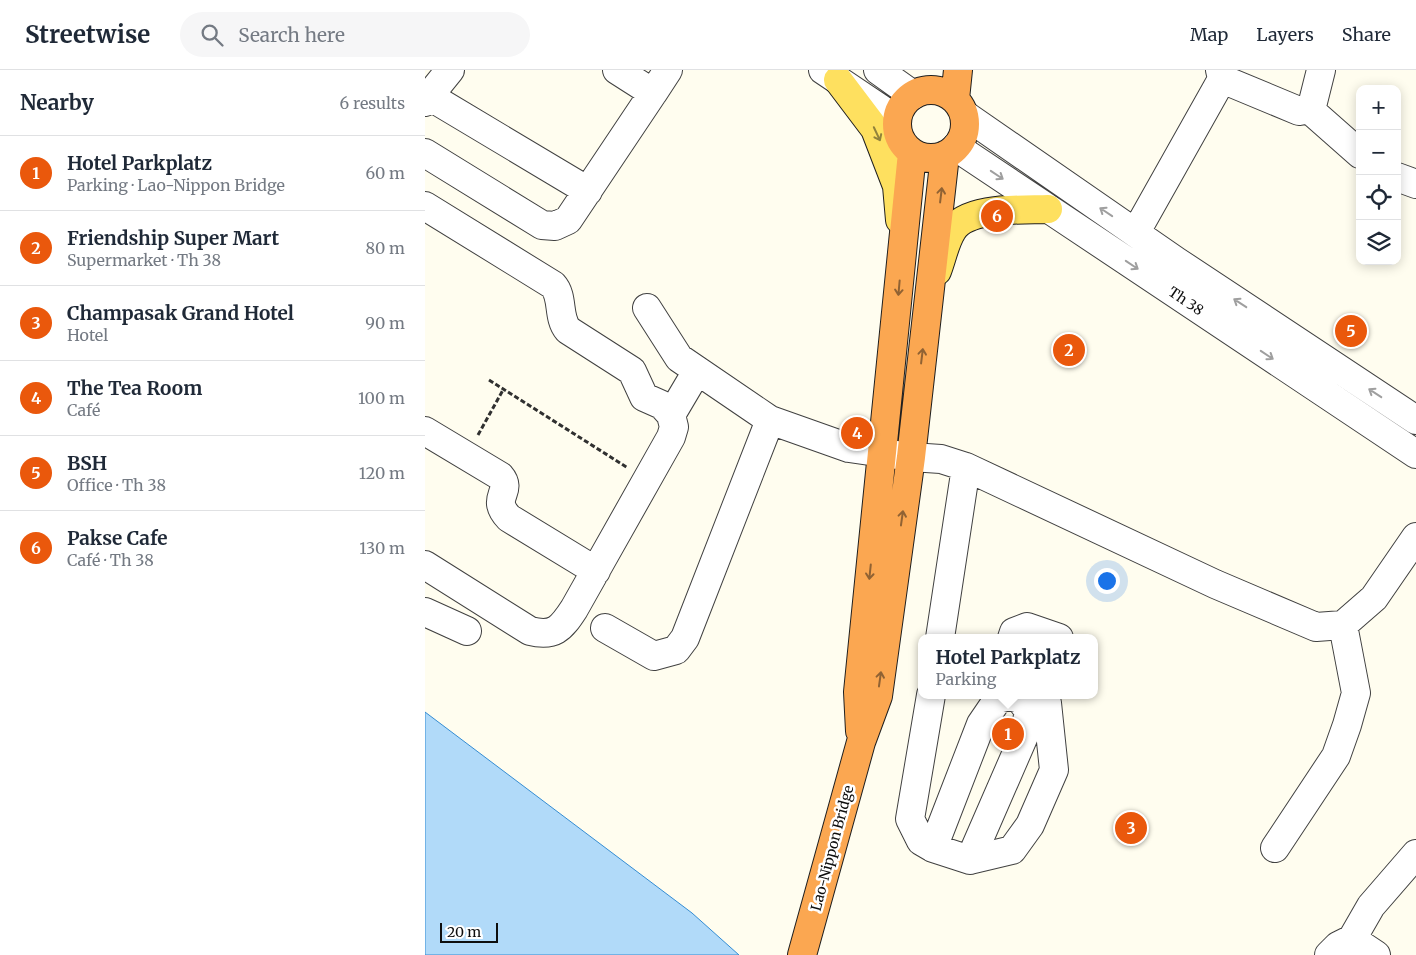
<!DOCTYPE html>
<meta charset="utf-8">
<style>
body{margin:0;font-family:Merriweather,serif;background:#f6f6f7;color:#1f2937}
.controls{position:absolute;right:15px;top:15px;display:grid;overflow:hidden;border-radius:10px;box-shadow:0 2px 12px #0003}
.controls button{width:45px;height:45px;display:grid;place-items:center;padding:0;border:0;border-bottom:1px solid #e0e1e3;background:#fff;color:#1f2937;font:25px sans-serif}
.scale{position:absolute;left:15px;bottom:12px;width:58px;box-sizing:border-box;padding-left:5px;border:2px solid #0e0e0e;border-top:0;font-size:14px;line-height:18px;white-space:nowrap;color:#0e0e0e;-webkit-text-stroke:4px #fff;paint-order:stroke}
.you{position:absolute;left:681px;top:510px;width:18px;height:18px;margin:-12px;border:4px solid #fff;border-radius:50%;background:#1a73e8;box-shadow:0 0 0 8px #1a73e833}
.badge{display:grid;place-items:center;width:32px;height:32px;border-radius:50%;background:#ea580c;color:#fff;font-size:16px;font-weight:700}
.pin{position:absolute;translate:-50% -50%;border:2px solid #fff;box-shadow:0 1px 5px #0006}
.popup{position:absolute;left:493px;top:564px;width:180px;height:65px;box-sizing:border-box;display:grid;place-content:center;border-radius:10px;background:#fff;filter:drop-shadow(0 1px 4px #0005);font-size:16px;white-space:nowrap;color:#747a83}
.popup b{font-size:19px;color:#1f2937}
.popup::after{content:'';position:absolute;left:50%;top:100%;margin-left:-10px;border:10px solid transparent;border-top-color:#fff}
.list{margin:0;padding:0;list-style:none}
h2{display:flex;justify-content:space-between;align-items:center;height:65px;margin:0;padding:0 20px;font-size:21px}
h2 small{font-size:16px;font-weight:400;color:#747a83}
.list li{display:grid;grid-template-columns:32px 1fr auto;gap:15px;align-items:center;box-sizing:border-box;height:75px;padding:0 20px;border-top:1px solid #e0e1e3}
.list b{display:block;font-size:19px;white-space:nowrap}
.list p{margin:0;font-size:16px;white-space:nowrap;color:#747a83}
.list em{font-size:16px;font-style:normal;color:#747a83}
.icon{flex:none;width:28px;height:28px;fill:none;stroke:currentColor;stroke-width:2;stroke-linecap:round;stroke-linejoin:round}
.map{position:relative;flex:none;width:991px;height:885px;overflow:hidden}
header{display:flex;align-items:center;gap:30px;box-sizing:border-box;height:70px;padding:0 25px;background:#fff;border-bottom:1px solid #e0e1e3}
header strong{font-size:24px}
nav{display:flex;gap:28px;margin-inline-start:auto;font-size:18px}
.search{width:350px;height:45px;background:#f6f6f7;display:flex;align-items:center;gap:12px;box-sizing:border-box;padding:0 18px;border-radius:28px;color:#747a83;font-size:19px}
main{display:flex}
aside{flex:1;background:#fff}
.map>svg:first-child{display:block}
.water{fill:#b1daf9;stroke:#348cd3}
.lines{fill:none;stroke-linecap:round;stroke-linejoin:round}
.minor-casing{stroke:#414141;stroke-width:30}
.major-casing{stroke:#1f1f1f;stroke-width:30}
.highway-casing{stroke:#1f1f1f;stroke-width:30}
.path{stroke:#303030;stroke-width:3;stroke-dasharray:5 2.5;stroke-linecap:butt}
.minor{stroke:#fff;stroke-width:28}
.major{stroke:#fee05f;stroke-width:28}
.highway{stroke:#fba751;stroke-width:28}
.oneway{stroke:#92823b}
.oneway2{stroke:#9f9f9f}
.oneway3{stroke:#906233}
.labels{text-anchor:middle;stroke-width:5;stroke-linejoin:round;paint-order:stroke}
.street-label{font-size:14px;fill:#0e0e0e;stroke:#fff}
</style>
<header>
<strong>Streetwise</strong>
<div class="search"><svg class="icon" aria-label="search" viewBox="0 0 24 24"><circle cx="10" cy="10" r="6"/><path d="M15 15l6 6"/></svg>Search here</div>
<nav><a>Map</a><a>Layers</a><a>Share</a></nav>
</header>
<main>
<aside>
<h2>Nearby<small>6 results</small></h2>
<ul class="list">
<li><span class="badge">1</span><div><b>Hotel Parkplatz</b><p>Parking · Lao-Nippon Bridge</p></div><em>60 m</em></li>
<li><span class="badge">2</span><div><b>Friendship Super Mart</b><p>Supermarket · Th 38</p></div><em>80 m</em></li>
<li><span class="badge">3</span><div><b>Champasak Grand Hotel</b><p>Hotel</p></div><em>90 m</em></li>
<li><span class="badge">4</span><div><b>The Tea Room</b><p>Café</p></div><em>100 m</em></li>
<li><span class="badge">5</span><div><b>BSH</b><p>Office · Th 38</p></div><em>120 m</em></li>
<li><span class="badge">6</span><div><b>Pakse Cafe</b><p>Café · Th 38</p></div><em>130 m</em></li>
</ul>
</aside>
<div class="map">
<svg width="991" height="885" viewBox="0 0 991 885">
<rect width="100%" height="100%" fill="#fffdef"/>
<path class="water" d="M0,642L267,843L314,885H0Z"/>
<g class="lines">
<defs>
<path id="minor" d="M192,0L228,23L243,0
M398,0L471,49
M453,0L488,25
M797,9L874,41L884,39L935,84
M0,24L4,26L25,0
M0,32L4,26L163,121
M884,39L888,32L896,0
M540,45L751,191L991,350
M531,77L991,384
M0,83L117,155L130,156L143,150L228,23
M972,107L991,114
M0,136L128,215C139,227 132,247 143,260L207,301L219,327L237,335L246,345L249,357L246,367L149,539C136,559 129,567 105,561L0,495
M711,162L797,9L795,0
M222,238L254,288L345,350L424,378L486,387L516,389L541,397L515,568
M246,345L272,301
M0,361L75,406C89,422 64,427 84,448L171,501
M541,397L790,514L891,557L918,555L949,528L991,467
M0,542L42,561
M180,558L229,586L251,580L260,568L345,350
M587,568L589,562L602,557L634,568
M506,625L485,749L496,771L508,778L545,790L599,666L604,641L595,629L585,626L573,629L556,654L508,778
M850,778L911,686L922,655L931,623L918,555
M545,790L587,780L605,755L629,700L622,633
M927,869L951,885
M904,885L913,876L927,869L946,836L991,784"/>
<path id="major" d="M413,10L450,59L472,116L475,150
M512,201C517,188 520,172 527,161C541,136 598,140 623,139"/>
<path id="highway" d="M472 54a34 34 0 1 1 68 0a34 34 0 1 1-68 0Z
M530,29L533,0
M435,661L433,622L487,83
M377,885L436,672L453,626L486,387L520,85"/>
</defs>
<use href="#minor" class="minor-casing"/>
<use href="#major" class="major-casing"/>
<use href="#highway" class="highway-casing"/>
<path class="path" d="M64,310L203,398
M53,365L78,320"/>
<use href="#minor" class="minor"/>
<use href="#major" class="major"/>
<use href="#highway" class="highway"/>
</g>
<defs><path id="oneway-shaft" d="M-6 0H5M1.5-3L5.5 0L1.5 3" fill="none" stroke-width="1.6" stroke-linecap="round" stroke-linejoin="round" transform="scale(1.25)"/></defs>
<use class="oneway" href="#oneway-shaft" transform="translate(452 64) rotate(65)"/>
<g class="oneway2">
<use href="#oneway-shaft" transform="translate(572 105) rotate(34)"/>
<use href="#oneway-shaft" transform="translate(681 142) rotate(-146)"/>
<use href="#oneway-shaft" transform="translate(707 195) rotate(34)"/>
<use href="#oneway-shaft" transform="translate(815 233) rotate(-147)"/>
<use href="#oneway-shaft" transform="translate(842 285) rotate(34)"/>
<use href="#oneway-shaft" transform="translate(950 323) rotate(-147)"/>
</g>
<g class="oneway3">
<use href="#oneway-shaft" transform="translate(516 125) rotate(-83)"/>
<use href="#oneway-shaft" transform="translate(474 218) rotate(95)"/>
<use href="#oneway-shaft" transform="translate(497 286) rotate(-83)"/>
<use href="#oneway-shaft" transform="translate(477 448) rotate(-82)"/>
<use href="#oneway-shaft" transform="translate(445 502) rotate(96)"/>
<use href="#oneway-shaft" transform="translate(455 609) rotate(-82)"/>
</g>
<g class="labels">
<g class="street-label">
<text transform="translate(761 231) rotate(34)" y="5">Th 38</text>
<text transform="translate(407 778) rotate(-75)" y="5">Lao-Nippon Bridge</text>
</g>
</g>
</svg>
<div class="controls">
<button>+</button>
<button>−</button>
<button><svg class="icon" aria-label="locate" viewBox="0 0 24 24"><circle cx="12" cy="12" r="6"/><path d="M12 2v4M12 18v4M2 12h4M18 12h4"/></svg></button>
<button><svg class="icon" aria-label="layers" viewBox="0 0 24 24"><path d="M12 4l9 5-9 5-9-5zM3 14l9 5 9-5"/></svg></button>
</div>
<div class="scale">20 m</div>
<div class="you"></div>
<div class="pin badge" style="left:583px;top:664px">1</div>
<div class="popup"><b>Hotel Parkplatz</b>Parking</div>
<div class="pin badge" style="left:644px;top:280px">2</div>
<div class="pin badge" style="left:706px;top:758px">3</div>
<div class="pin badge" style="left:432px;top:363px">4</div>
<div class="pin badge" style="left:926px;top:261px">5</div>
<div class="pin badge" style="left:572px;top:146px">6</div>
</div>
</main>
